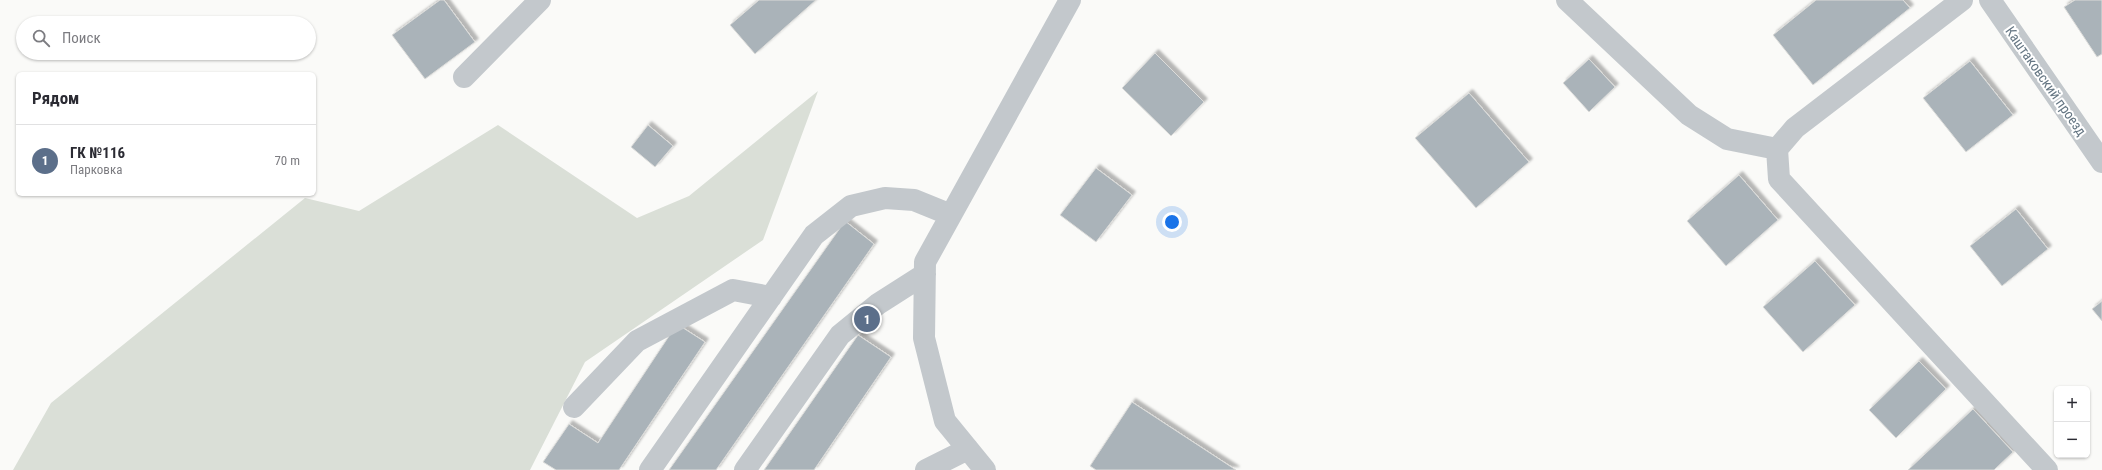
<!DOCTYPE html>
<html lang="ru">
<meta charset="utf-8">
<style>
body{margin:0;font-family:"Roboto Condensed",sans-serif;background:#f7f7f7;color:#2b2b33}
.controls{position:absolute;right:12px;bottom:12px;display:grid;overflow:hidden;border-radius:6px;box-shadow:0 1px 3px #0004}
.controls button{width:36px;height:36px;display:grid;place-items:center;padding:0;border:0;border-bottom:1px solid #e1e1e2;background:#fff;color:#2b2b33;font:20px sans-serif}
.you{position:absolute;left:1172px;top:222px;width:14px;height:14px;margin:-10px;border:3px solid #fff;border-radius:50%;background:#1a73e8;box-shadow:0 0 0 6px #1a73e833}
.badge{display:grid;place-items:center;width:26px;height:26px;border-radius:50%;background:#e4572e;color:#fff;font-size:13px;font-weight:700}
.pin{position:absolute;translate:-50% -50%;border:2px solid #fff;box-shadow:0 1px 4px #0006}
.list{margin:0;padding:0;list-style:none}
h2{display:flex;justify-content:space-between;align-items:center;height:52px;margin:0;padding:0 16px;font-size:17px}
h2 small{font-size:13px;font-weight:400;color:#7c7c81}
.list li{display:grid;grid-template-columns:26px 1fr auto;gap:12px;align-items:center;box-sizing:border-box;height:72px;padding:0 16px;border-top:1px solid #e1e1e2}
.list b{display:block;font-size:15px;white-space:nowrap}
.list p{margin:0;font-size:13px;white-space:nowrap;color:#7c7c81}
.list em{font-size:13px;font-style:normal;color:#7c7c81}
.icon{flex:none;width:22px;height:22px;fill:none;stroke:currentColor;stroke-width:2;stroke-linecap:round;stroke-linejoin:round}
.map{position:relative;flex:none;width:2102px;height:470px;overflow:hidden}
.search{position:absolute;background:#fff;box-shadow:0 1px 3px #0004;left:16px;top:16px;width:300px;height:44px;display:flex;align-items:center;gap:10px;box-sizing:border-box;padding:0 14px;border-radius:22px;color:#7c7c81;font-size:15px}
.panel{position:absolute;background:#fff;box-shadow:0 1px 3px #0004;left:16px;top:72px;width:300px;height:124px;border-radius:6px}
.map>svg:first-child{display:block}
.green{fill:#dadfd7}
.building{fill:#aab3b9;stroke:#dcdcda;filter:url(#shadow)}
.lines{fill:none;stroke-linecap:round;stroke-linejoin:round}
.minor{stroke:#c3c8cc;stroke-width:22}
.labels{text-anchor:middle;stroke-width:4;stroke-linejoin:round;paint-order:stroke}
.street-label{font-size:14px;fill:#657683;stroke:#fff}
</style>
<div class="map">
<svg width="2102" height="470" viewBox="0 0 2102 470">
<defs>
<filter id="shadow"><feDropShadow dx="3.5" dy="-3.5" stdDeviation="1" flood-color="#0004"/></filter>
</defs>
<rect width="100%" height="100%" fill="#fafaf8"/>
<path class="green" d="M818,91L763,240L585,362L530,470H13L51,403L305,198L359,211L498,125L637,218L689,196Z"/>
<path class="building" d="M440,0H444L475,42L425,79L392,35Z
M759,0H816L755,54L730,25Z
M1816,0H1903L1910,8L1813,85L1773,35Z
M2075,0H2102V54L2097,57L2064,7Z
M1155,53L1204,102L1171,136L1122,88Z
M1589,59L1615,87L1589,112L1563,83Z
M1970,61L2013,115L1966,152L1923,98Z
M1469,93L1529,162L1476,208L1415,138Z
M648,125L673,146L655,167L631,147Z
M1096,168L1132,195L1096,242L1060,215Z
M1739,175L1778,220L1726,266L1687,221Z
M2016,209L2048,249L2002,286L1970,246Z
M845,221L874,244L716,470H669Z
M1815,261L1855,305L1803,352L1763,307Z
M2102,301V321L2092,309Z
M677,324L705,342L619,470H556L543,462L569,424L598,443Z
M858,335L891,357L814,470H764Z
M1919,361L1946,389L1896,438L1869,410Z
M1132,402L1236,470H1096L1090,466Z
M1973,409L2013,452L1994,470H1908Z"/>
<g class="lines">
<path class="minor" d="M1567,0L1689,115L1727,139L1777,149
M1962,0L1795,128L1777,149L1779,179L2047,470
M1990,0L2102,162
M464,77L540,0
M574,407L637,341L733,290L771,297
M650,470L814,235L851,206L885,198L914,200L951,215
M745,470L840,335L878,304L925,274
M926,470L968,449
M985,470L945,421L924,338L925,262L1070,0"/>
</g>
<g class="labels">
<g class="street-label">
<text transform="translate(2046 81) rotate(55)" y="5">Каштаковский проезд</text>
</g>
</g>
</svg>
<div class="controls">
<button>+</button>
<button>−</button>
</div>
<div class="you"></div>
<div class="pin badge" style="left:867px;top:319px;background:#5c6f8a">1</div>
<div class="search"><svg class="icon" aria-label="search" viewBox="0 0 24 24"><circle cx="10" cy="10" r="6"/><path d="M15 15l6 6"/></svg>Поиск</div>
<section class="panel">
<h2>Рядом<small></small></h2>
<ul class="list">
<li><span class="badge" style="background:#5c6f8a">1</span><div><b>ГК №116</b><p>Парковка</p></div><em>70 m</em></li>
</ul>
</section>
</div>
